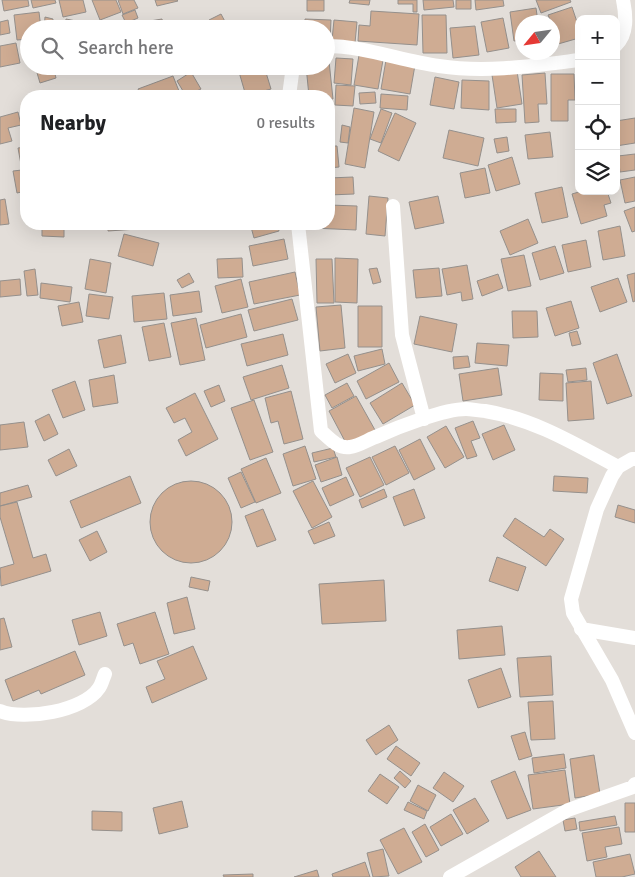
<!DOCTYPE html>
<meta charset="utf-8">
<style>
body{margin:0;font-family:Signika,sans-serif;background:#f6f6f6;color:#202124}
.controls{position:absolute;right:15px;top:15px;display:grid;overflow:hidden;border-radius:10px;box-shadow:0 5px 20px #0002}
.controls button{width:45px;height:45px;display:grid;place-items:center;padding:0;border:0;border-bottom:1px solid #e0e0e0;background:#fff;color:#202124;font:25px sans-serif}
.compass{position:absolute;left:515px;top:15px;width:45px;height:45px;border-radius:50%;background:#fff;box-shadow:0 5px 20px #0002;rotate:241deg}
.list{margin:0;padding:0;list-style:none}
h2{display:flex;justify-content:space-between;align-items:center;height:65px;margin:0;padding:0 20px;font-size:21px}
h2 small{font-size:16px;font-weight:400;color:#757577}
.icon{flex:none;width:28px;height:28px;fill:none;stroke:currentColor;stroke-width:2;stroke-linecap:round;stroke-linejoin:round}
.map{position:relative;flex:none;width:635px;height:877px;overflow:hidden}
.search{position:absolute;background:#fff;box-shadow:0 5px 20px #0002;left:20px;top:20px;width:315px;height:55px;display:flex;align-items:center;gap:12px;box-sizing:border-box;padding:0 18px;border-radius:28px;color:#757577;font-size:19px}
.panel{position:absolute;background:#fff;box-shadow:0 5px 20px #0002;left:20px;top:90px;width:315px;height:140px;border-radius:20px}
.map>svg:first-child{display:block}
.building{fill:#cfac93;stroke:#95908c}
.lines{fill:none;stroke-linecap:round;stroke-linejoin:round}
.street{stroke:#fff;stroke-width:14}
</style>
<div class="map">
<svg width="635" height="877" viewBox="0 0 635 877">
<rect width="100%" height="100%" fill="#e3ded9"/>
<path class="building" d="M2,0H28L29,6L4,11Z
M31,0H55L56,3L33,8Z
M59,0H83L86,12L63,17Z
M92,0H116L121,12L100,20Z
M118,0H134L138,8L123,14Z
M155,0H177L178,1L157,6Z
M307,0H324V11H307Z
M350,0H370L369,5L349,3Z
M398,0H417V12H413V4H398Z
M423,0H453L454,7L424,10Z
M456,0H471V9H456Z
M475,0H503L504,6L476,10Z
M536,0H570L571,2L541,13Z
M572,7L579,28V38L558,44L552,22H551L548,15Z
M536,8L538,22H522V40L514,41L510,12Z
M135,10L138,18L126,23L122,15Z
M371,11L419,14L417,45L358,41L359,25L370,26Z
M39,12L41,29H29V39L17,40L14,15Z
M221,14L229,29H214L209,20Z
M422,15H446L447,53H423Z
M45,17L53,19L52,29H44Z
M503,18L509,48L487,52L481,22Z
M66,19L91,24L90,29H65Z
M162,19L164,29H139L138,23Z
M305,19L331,20L330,42H326V29H305Z
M8,20L10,33L0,35V22Z
M334,20L357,22L355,43L332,40Z
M475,26L479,55L453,58L450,28Z
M16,43L20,63L0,67V46Z
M359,55L383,60L378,89L354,85Z
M336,58L353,59L351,85L334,83Z
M386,60L415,65L410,94L381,89Z
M326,61H329L333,99H329V96H309L306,66H326Z
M35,66H53L56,78L40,83Z
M257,66H264L271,89L246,96L239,72Z
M517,71L522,104L497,108L492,75Z
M191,72L201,89L186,96L177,81Z
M545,73L547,104H538L539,122L525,123L522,75Z
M551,74H574L575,100H568V121H551Z
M173,76L181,96H141L138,89Z
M435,77L459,82L454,109L430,105Z
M462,80L489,81V110L461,108Z
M336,85L355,86L353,106L335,105Z
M375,92L376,103L360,104L359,93Z
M381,94L408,96L407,110L380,108Z
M354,108L374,112L365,168L345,164Z
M381,109L392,113L381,143L370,139Z
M495,109H516V122L496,123Z
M18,112L21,125L8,128L12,141L0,144V117Z
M395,113L416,123L399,161L378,151Z
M635,118V143L616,146V121Z
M342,125L350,127L348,143L340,142Z
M449,130L484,138L478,166L443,158Z
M550,132L553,157L528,159L525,135Z
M507,137L509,151L497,153L494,139Z
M329,146H337L339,167L329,168Z
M26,147V191L17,193L13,171L22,170L18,148Z
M635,154V170L620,172L618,156Z
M512,157L520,184L496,191L488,165Z
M485,168L490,193L465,198L460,173Z
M353,177L354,194L329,195V178Z
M635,177V201L625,203L620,180Z
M562,187L568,217L542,223L535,193Z
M582,191H607L611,203L604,205L607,216L581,224L572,194Z
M369,196L388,198L385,236L366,234Z
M438,196L444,223L415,229L409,202Z
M5,199L9,224L0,225V200Z
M329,205L357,206L356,230L313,228V224H329Z
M635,207V231L632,232L624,211Z
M528,219L538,243L510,255L500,231Z
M42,224H64V237L42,236Z
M108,224H136L137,229L108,231Z
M263,224H277L279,231L254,238L251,227Z
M620,226L625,256L603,260L598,231Z
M124,234L159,243L153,266L118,256Z
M284,239L288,259L253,266L249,246Z
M586,240L591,267L568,272L562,245Z
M555,246L564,273L540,280L532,253Z
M524,255L531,286L508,291L501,259Z
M242,258L243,277L218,278L217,259Z
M335,258L358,259L357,303L335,302Z
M90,259L111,263L106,293L85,289Z
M316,259H332L334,303H317Z
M467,265L473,299L462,301L461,292L447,295L442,269Z
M377,268L381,282L373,284L369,269Z
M439,268L442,296L416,298L413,270Z
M35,269L38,295L27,296L24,271Z
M295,272L300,295L254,304L249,282Z
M189,273L194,282L182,288L177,280Z
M635,273V301L633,302L627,275Z
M498,274L503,288L482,296L477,281Z
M618,278L627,302L600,312L591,287Z
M20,279L21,295L0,297V281Z
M241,279L248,307L222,313L215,286Z
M41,283L72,287L70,302L40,298Z
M199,291L202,312L173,316L170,295Z
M164,293L167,319L134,322L132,296Z
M89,294L113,297L109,319L86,316Z
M292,299L298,320L254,331L248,310Z
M571,301L579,328L555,336L546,308Z
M79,302L83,322L62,326L58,306Z
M341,305L345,348L320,351L316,307Z
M358,306H382V347H358Z
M512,311H537L538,337L513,338Z
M241,314L247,337L206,348L200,325Z
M420,316L457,324L452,352L414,344Z
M196,318L205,360L180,365L171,323Z
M164,323L171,357L149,361L142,327Z
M577,331L581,344L572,346L569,333Z
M283,334L288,355L247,366L241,344Z
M121,335L126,363L104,368L98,340Z
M477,343L509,345L507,366L475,363Z
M382,349L385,364L358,371L354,356Z
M348,354L356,373L335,383L326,364Z
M617,354L632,396L607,404L593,363Z
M468,356L470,367L454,369L453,357Z
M389,363L399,382L366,399L357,381Z
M282,365L289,388L251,400L243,377Z
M498,368L502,395L463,401L459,374Z
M586,368L587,380L568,382L566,370Z
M540,373L563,374V401L539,400Z
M114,375L118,403L93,407L89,380Z
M75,381L85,410L63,418L52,390Z
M591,381L594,419L568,421L566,383Z
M347,383L354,396L332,408L325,395Z
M402,383L415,405L383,424L370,403Z
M219,385L225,401L211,407L204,391Z
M291,391L303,439L284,444L278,421L271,423L265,398Z
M195,393L218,439L186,456L178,440L192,432L185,418L174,423L166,408Z
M356,396L375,430L347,445L329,411Z
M254,400L273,452L250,460L231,408Z
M49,414L58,434L44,441L35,421Z
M473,421L480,438L471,441L477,456L467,459L455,428Z
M24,422L28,447L0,450V425Z
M504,425L515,450L493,460L482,434Z
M446,426L464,457L445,468L427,437Z
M420,439L435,469L414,480L399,450Z
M305,446L316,479L293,486L283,454Z
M395,446L409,473L386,485L372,457Z
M333,448L336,457L314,462L312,453Z
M69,449L77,466L56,476L48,460Z
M337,457L342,475L321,482L315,465Z
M370,457L384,485L360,497L346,468Z
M266,458L281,493L256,503L241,469Z
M241,472L255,502L241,508L228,478Z
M130,476L141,503L81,528L70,501Z
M554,476L588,478L587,493L553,491Z
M346,477L354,495L330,506L322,488Z
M313,481L332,517L312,528L293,491Z
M150 522a41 41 0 1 1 82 0a41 41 0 1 1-82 0Z
M28,485L32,497L0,506V493Z
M384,489L387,497L362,508L359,500Z
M414,489L425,518L404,526L393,497Z
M17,502L33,558L46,554L51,571L1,586L0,568L14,564L0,517V506Z
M618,505L635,510V523L615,517Z
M263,509L276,540L257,547L245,516Z
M515,518L544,537L550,529L564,539L546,566L503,536Z
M329,522L335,536L314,544L308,531Z
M97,531L107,552L90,561L79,540Z
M497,557L526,567L518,591L489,581Z
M191,577L210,581L208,591L189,587Z
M384,580L386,621L322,624L319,584Z
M187,597L195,629L174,634L167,603Z
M100,612L107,636L79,645L72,620Z
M155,612L169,654L140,664L133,643L124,646L117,624Z
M4,618L12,647L0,650V619Z
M502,626L505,655L459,659L457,630Z
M193,646L207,679L152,703L146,687L165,679L157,661Z
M75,651L85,675L41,694L39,690L13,701L5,680Z
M551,656L553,695L520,697L517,658Z
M501,668L511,697L478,708L468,680Z
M553,701L555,739L531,740L528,702Z
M389,725L398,740L376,755L366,740Z
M525,732L532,756L519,760L511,736Z
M396,746L420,763L411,776L387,759Z
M564,754L566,768L534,773L532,758Z
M594,755L600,794L575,798L570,759Z
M565,770L570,804L533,809L528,775Z
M400,771L411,781L405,788L394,778Z
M515,771L531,810L507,819L491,781Z
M444,772L464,786L453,802L433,788Z
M380,774L399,787L387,804L368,791Z
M418,785L436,795L428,811L410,801Z
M475,798L489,821L467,834L453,810Z
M182,801L188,827L159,834L153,808Z
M408,802L427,811L424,819L404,810Z
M625,803H635V832H625Z
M92,811L122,812V831L92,830Z
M451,814L463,834L441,846L430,827Z
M615,816L617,825L580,831L579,822Z
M575,818L577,829L565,831L563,820Z
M425,824L439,850L426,857L412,832Z
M619,827L622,844L605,847L607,857L587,861L582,833Z
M404,828L422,862L398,874L380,840Z
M383,849L389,876L373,877L367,853Z
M539,851L556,877H521L515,867Z
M630,854L635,874L622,877H596L593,862Z
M365,862L370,877H333L332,874Z
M317,870L319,877H294Z
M253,874V877H224L223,875Z"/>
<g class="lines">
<path class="street" d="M616,45C628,34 626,15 623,0
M326,46C365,46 401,61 439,66C486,73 532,66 579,60
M289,96L293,66
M393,206L402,335L424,419
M298,224L321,431C329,438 338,449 350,447C359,446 369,439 378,436C398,427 444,409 466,409C472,409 478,411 485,411C534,419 575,444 618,467
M635,459H632L618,467L612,476L597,509L571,599L573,613L612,680L635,733
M581,629L635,638
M0,711C24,721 84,711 99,688C102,684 103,678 105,674
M450,877L568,810L633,787L635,784"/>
</g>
</svg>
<div class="controls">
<button>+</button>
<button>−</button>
<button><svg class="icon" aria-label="locate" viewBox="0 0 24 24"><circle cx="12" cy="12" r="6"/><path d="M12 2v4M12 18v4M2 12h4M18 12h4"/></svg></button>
<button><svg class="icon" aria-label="layers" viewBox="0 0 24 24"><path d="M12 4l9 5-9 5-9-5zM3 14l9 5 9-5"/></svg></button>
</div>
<svg class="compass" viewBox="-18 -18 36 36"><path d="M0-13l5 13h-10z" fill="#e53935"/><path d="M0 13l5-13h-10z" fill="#757577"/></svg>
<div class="search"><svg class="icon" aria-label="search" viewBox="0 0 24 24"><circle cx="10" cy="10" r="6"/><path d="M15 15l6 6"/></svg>Search here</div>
<section class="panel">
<h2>Nearby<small>0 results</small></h2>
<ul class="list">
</ul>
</section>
</div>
